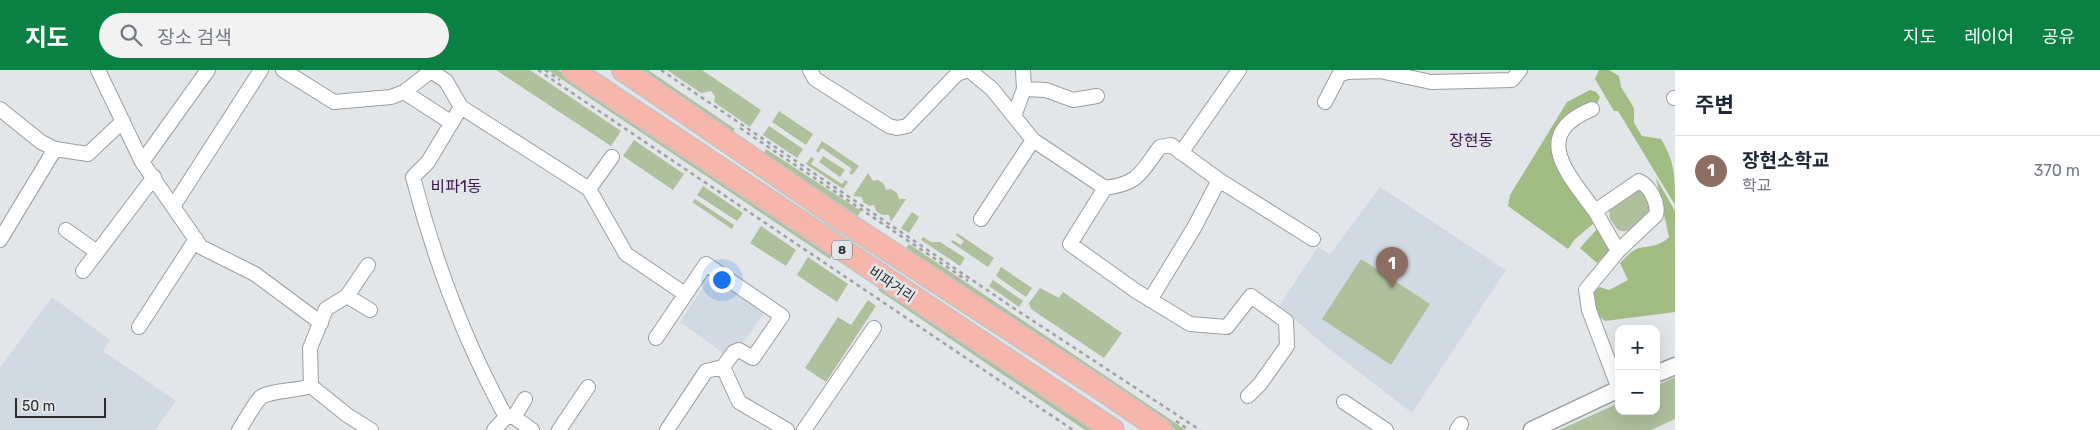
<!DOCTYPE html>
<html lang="ko">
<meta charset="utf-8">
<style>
body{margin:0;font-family:Rubik,"Noto Sans KR",sans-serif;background:#f2f2f3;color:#1f2937}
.controls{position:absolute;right:15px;bottom:15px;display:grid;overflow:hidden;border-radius:10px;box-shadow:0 5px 20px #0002}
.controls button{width:45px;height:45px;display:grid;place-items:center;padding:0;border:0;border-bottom:1px solid #e0e1e3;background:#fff;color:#1f2937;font:25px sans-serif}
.scale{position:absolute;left:15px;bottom:12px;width:91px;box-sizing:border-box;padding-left:5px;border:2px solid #2c2e2f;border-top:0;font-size:14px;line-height:18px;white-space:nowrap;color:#2c2e2f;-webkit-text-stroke:4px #e3e6e9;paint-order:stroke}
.you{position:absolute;left:721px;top:209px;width:18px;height:18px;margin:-12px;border:4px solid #fff;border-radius:50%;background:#1a73e8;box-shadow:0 0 0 8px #1a73e833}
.badge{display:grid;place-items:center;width:32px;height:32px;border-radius:50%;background:#0b8043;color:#fff;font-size:16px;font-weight:700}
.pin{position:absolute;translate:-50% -41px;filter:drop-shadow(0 1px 2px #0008)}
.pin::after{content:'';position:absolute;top:26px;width:18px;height:15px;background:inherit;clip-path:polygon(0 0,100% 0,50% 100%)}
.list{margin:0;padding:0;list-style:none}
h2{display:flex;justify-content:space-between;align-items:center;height:65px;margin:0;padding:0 20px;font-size:21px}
h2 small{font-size:16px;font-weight:400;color:#747a83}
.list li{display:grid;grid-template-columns:32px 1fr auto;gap:15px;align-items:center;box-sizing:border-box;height:70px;padding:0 20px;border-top:1px solid #e0e1e3}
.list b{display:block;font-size:19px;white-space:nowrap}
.list p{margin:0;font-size:16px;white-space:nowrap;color:#747a83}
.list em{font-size:16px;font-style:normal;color:#747a83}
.icon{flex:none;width:28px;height:28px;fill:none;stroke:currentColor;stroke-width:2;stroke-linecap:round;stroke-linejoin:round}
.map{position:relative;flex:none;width:1675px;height:360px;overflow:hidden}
header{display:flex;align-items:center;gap:30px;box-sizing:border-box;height:70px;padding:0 25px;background:#0b8043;color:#fff}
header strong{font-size:24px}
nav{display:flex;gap:28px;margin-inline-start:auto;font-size:18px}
.search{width:350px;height:45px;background:#f2f2f3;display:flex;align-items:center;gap:12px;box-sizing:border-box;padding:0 18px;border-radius:28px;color:#747a83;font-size:19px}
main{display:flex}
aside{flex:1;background:#fff}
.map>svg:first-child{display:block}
.built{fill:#d1dae2}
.green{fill:#afc09d}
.forest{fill:#a2bd83}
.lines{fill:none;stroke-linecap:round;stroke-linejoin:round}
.minor-casing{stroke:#9b9ea1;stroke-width:16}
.tertiary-casing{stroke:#9b9ea1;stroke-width:19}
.primary-casing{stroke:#c4c4c5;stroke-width:24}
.path{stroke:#a0a3a5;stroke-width:2.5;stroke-dasharray:4 4;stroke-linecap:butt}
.minor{stroke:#fff;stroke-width:14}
.tertiary{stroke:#fff;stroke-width:16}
.primary{stroke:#f6b6ac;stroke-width:21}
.labels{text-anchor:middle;stroke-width:5;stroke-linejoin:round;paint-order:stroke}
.shield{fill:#e3e6e9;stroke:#636567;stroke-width:1}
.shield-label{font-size:12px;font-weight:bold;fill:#2c2e2f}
.street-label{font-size:14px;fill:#2c2e2f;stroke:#e3e6e9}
.quarter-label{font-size:16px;fill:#3d1a51;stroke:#e3e6e9}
</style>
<header>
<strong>지도</strong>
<div class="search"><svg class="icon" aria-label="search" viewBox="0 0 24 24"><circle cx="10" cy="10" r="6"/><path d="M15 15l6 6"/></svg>장소 검색</div>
<nav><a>지도</a><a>레이어</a><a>공유</a></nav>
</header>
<main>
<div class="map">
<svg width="1675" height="360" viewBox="0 0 1675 360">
<rect width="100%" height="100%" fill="#e3e6e9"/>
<path class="built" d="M1380,117L1506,200L1412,343L1328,278L1279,236L1318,177L1330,184Z
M711,206L764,243L742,274L726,285L680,252Z
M52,227L110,270L103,281L176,331L155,360H0V298Z"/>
<path class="green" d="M496,0H530L621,61L611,76Z
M548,0H558L833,184L830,189Z
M640,0H648L735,59L732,63Z
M667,0H702L761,40L750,57L714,32L715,26L711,21L701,23Z
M779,41L813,64L806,75L772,52Z
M769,56L803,79L797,88L763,65Z
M634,70L684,104L673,120L623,86Z
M822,71L859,96L852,105L849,103L852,99L822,78L818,83L816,81Z
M766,79L861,141L858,146L763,84Z
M823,86L845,100L840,107L819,92Z
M811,87L814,89L811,94L842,114L845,110L848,112L843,119L806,94Z
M868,103L873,111L878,110L884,114L886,120L891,119L897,123L899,129H906L891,152L889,145H882L876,141L874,135L869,136L863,132L862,127L853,126Z
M703,116L743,143L737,151L697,125Z
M1637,119C1646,123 1652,136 1648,145C1639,154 1632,165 1618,160L1610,149L1609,137Z
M695,129L734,155L732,159L692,132Z
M912,142L919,147L909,163L901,158Z
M761,156L796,180L786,196L750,173Z
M957,163L994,188L988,197L951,172L953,170L961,175L964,171L956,165Z
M923,167L931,172H940L965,188L960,196L921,170Z
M909,174L1186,360H1175L906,178Z
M808,187L848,214L837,232L797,205Z
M1361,189L1430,234L1391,295L1322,249Z
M1001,197L1032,218L1026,227L996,206Z
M993,210L1023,231L1019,237L989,216Z
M881,216L1096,360H1085L878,220Z
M1040,218L1059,228L1063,222L1122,263L1104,288L1031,239L1029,233Z
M868,230L876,236L826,312L805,298L838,247L851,255Z
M1675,307V349L1651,360H1559L1619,333V341H1656V316Z"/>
<path class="forest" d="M1599,0H1609L1619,6L1621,17L1634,38V53L1642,66L1661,69C1675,92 1675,106 1675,135L1618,41H1614L1595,9Z
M1590,20L1596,22L1600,27C1593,48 1567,53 1555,69C1538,90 1589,132 1593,154L1575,169L1568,179L1508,136L1510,125L1567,32Z
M1656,108L1675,141V242L1605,251C1594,245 1586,224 1600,217L1609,220L1628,210L1620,193C1625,188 1632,180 1639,178C1651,176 1660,176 1669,167Z
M1598,158L1611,179L1597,193L1580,178Z"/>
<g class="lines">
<defs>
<path id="minor" d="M98,0L142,92L201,177L255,204L321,253
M283,0L334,32L391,27L404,22L431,1L446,11L461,37L428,92L413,107C434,189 465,272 506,347L494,360
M810,0L815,9L889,56L897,58L907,56L957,4L968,0
M969,0L992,19L1033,70L1105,118L1070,174L1136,221L1190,254L1227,257L1251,226L1286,251L1287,276L1260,314L1248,326
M1024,19L1046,20L1073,30L1097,26
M404,22L452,53
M1674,28H1675
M1325,32L1339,5L1347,2L1380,1L1431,12L1512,10L1520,0
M461,37L589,119L612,87
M0,39L41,72L55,79L88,84L123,51
M1592,39C1529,65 1569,105 1595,141
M1014,46L1024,19L1023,0
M1181,83L1239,0
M142,92L208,0
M1219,110L1313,169
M1105,118C1140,113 1140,103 1160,77L1171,75L1219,110L1194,158L1150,230
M589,119L626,184L685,224
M174,135L261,0
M981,149L1033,70
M66,160L97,182
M0,170L55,79
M1618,181L1595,141L1639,111C1650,116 1659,134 1656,145L1618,181L1586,220L1589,240L1619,319
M368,195L347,226L326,239L310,278L311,316L347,345L371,360
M83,201L154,107
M347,226L370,240
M139,257L196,169
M656,268L706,194L782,246L753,288L739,280L734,282L723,297L739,332L787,360
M1344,332L1386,360
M506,347H514L532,360
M514,347L525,329
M239,360C244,353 255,332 261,327C272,320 297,321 311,316
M559,360L588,317
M667,360L706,301L723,297
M804,360L874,258
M1457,360L1461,354"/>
<path id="tertiary" d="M1656,304L1675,296
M1532,360L1619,319"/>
<path id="primary" d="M573,0L1113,360
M623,0L845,152L1107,323L1161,360"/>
</defs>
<use href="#minor" class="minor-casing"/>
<use href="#tertiary" class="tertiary-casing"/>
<use href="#primary" class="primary-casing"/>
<path class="path" d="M538,0L1073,360
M545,0L560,10
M661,0L1018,241L1200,360
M740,58L968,211
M1176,351L1189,360"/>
<use href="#minor" class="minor"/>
<use href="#tertiary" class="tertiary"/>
<use href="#primary" class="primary"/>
</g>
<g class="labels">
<rect class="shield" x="832" y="170.5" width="20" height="19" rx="4"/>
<g class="shield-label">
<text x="842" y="184">8</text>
</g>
<g class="street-label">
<text transform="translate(892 214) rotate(34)" y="5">비파거리</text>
</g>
<g class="quarter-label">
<text x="1471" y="76">장현동</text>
<text x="456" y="122">비파1동</text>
</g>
</g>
</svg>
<div class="controls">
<button>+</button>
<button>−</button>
</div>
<div class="scale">50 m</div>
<div class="you"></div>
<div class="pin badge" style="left:1392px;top:218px;background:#8d6e63">1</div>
</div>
<aside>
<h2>주변<small></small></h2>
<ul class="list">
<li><span class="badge" style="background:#8d6e63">1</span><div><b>장현소학교</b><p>학교</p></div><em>370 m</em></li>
</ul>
</aside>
</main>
